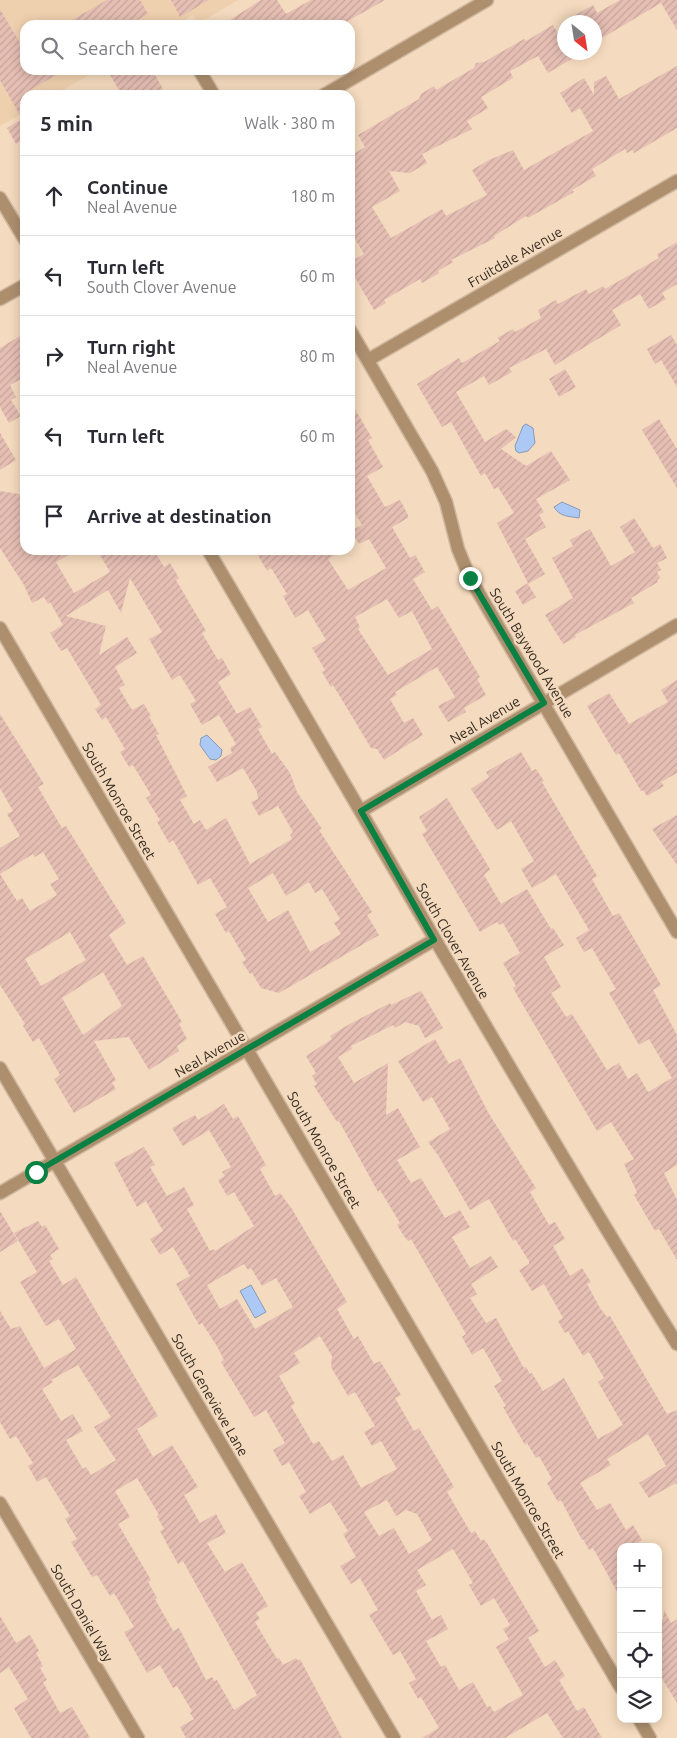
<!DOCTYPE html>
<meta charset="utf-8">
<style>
body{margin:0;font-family:Ubuntu,sans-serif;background:#f2f2f3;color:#2b2b33}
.controls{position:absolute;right:15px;bottom:15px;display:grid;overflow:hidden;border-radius:10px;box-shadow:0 2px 12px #0003}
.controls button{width:45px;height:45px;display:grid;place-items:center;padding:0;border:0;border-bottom:1px solid #e1e1e2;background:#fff;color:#2b2b33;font:25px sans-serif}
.compass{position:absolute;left:557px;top:15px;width:45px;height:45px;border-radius:50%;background:#fff;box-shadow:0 2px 12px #0003;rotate:150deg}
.stop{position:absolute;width:15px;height:15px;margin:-11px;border:4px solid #0b8043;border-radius:50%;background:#fff}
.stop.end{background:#0b8043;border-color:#fff;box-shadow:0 1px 5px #0008}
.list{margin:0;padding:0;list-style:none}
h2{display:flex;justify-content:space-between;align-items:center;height:65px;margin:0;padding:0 20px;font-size:21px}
h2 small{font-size:16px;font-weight:400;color:#7c7c81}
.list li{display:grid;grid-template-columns:32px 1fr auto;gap:15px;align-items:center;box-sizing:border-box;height:80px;padding:0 20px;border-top:1px solid #e1e1e2}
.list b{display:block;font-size:19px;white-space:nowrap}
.list p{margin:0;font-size:16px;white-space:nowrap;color:#7c7c81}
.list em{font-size:16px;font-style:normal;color:#7c7c81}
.icon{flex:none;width:28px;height:28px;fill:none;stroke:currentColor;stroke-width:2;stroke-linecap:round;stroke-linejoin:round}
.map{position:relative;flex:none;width:677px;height:1738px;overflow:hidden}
.search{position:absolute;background:#fff;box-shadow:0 2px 12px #0003;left:20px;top:20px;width:335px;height:55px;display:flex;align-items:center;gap:12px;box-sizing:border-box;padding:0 18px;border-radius:15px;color:#7c7c81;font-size:19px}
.panel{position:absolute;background:#fff;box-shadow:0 2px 12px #0003;left:20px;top:90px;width:335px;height:465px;border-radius:15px}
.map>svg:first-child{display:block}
.built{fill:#efd0ae}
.water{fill:#acc9f5;stroke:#889ab5}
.building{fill:url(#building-hatch);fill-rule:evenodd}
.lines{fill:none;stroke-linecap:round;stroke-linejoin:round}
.street-casing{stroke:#ceb79e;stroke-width:15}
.street{stroke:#ad8f6e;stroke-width:12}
.route{stroke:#0b8043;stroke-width:6}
.labels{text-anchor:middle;stroke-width:5;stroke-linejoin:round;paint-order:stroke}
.street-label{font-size:14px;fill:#352b20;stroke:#f4dabe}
</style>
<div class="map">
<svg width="677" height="1738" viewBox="0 0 677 1738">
<defs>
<pattern id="building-hatch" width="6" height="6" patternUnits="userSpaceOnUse" patternTransform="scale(1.25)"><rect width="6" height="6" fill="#e6bfb4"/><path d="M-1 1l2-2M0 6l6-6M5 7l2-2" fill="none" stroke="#c6a49a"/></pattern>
</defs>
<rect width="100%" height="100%" fill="#f4dabe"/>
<path class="built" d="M0,0H238L198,24L193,15L176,25H25V70H98L54,95H25V112L0,126Z"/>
<path class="water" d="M526,424L533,428L535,443L528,451L519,453L516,451L515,446L523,426Z
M562,502L580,510L579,518C568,516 560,517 554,507Z
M207,735L222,750L221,756L216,760L210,759L200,745L201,738Z
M251,1285L266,1312L255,1318L240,1291Z"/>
<path class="building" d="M107,0H140L148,14L129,25H63Z
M171,0H209L180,17Z
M261,0H277L286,14L311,0H385L341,25H222Z
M620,0H677V30L661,3L602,38L600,36L594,39V22H563L593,5L597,13Z
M0,9L20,43L25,40V70H65L25,93V139L16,144L7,128L22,119L0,80Z
M553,25L564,44V52H570L573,58L548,73L538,56L510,71L513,78L481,97L488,108L467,121L472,129L422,154L427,163L410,173L389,171L400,191L372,207L391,238L442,209L446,216L487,195L472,170L489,160L513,150L524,170L593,131L580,108L572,113L560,93L584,78L594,95V82L606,76L619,99L677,66V128L634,153L632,150L627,153L625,149L592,169L596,176L572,190L574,192L528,218L526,216L494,236L495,238L451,260L453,262L438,271L439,273L422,283L420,279L384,300L386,303L374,310L350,269V262L364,254L350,231V156L365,147L358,135L419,99L421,94L434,86L436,90L474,68L476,63L484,62L524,39L526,41Z
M107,70H152L163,89L153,95H122Z
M677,242V284L662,293L666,299L649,309L640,294L612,310L621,325L555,365L546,349L509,368L512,372L489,385L484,376L456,392L485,442L506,429L516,437L501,449L526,466L551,451L570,480L536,499L544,512L539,515L546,527L525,539L545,574L528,584L536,597L523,605L515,591L528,583L497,523L514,513L498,487L494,489L485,473L481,476L451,422L442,427L417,384L459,358L462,363L500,341L497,338L513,329L515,332L541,318L538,310L556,300L558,304L586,289L589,294L603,286L605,289L659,258L657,254Z
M25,333V377L10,385L16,397L11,400L21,416L9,423L0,407V348Z
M671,335L677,345V387L661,360L655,364L647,349Z
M565,369L576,387L559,397L549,379Z
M350,401L372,438L368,440L383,467L367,476L385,507L400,500L408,515V518L392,527L410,558L415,555L425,572L413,579L432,610L438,606L480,677L477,679L486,695L464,708L466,712L448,722L438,706L455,697L437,667L395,692L397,695L390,699L404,723L413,718L423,735L384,760L377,749L371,748L333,685L331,687L322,672L325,670L312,648L326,640L308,610L295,618L283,596L287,594L271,568L267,571L255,550H343L328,559L348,590L386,568L369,539L359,544L351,531L362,525L350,505ZM387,599L399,618L412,611L432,649L388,675L358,629L360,627L355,617Z
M659,419L677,449V488L642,430Z
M0,433L16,460L0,470Z
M0,491L25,495V550H77L56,562L74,593L110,572L97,550H154L164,567L170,563L179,578L176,580L206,631L202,633L218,660L222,658L231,674L218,682L237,714L250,707L262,727L258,729L272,754L275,752L290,773L297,792L322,829L319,830L372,912L367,915L379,935L279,993L261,988L252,973L250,974L242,962L246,960L229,931L226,933L215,914L227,907L210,878L198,885L173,840L169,843L157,822L160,820L146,798L151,795L133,765L129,767L120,752L125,749L106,717L102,720L95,709L101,705L67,648L61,651L50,633L63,625L50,602L48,604L44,597L32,603L24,585L0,548ZM130,578L162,632L149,639L172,680L180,675L196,701L190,704L202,725L219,715L236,744L230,748L232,753L208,767L217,782L243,768L257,792L258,799L251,802L259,816L278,806L293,832L290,835L292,839L250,864L226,818L206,830L200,820L194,824L180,800L187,796L156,735L159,734L149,717L151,716L144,704L132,710L119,688L125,685L115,667L137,653L127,637L99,655L106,626L66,616L108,590L121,613ZM273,873L286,896L309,882L315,893L322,889L340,919L334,923L341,934L310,952L288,910L268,922L248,888Z
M634,518L653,548L660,544L667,558L657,563L661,570L657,572L660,578L657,580L658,582L631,598L634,603L575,635L576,637L563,644L545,615L573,598L552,558L573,546L570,540L590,529L611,566L635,552L620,527Z
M677,680V773L661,782L664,786L647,796L643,790L641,791L619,753L616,755L587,706L609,693L629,724L668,702L661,690Z
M0,714L44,784L38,787L62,828L66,826L126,923L109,935L127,965L143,956L182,1022L179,1024L187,1039L177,1046L179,1051L149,1070L129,1037L94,1041L116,1080L112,1083L116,1089L74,1113L54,1079L60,1075L39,1038L33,1042L23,1026L25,1024L0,985V874L17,901L22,898L30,911L57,895L50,884L59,879L43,852L35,857L33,854L0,874V848L20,836L7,814L13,811L0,788ZM70,932L86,960L41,986L25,959ZM103,972L122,1006L83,1035L62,998Z
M521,752L532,771L536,769L544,781L542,782L597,876L592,879L613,916L619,913L661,985L653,990L677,1035V1165L664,1173L677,1200V1260L659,1229L655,1231L634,1195L637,1193L635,1188L624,1164L634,1159L611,1122L597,1131L513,988L516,986L503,963L520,953L503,923L499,925L497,922L480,932L422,834L427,831L419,817L447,798L490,869L484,875L501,904L527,889L551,929L553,928L564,945L544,957L561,987L551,993L566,1017L572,1014L607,1070L619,1063L628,1079L637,1073L648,1092L672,1078L649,1039L639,1045L609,993L616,989L592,948L584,952L576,938L589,930L556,874L532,888L521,869L534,861L511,821L497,830L471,789L489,777L486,772Z
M677,815V865L652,829Z
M421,991L443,1028L425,1038L419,1026L405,1022L395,1028L393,1025L351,1046L352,1049L338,1057L354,1083L388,1063L386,1115L398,1108L420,1147L397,1160L411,1183L421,1178L445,1218L460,1210L470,1227L452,1237L470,1268L491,1256L498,1267L471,1284L477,1294L470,1298L486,1323L496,1318L524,1368L526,1367L530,1374L532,1373L543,1391L564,1378L598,1439L623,1425L598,1382L604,1378L589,1352L583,1356L568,1331L565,1333L558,1321L563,1318L544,1284L532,1291L519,1270L529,1264V1261L515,1239L513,1241L489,1199L470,1210L438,1155L428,1142L450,1129L432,1097L423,1102L398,1061L435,1039L449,1064L460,1058L489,1114L536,1188L530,1192L549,1225L555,1222L565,1239L553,1246L570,1276L582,1268L591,1282L587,1284L600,1308L607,1317L610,1316L667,1414L677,1410V1485L676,1483L649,1498L639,1483L666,1466L648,1434L607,1459L611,1465L580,1483L597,1510L610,1503L626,1530L633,1525L642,1540L631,1547H621V1599L593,1548L589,1550L583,1539L582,1540L561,1500L558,1502L547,1483L552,1479L539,1456L536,1458L527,1443L525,1445L503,1407L506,1406L494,1386L502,1381L483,1348L472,1355L462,1337L466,1334L411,1239L408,1241L404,1236L397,1225L400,1223L380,1190L378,1192L339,1121L337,1122L314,1086L317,1084L312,1076L316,1073L306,1056L332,1039L330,1036L348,1025L390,1003L391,1005Z
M224,1104L233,1119L238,1116L266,1165L260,1169L275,1196L280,1193L292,1209L347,1302L337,1309L354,1339L358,1336L374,1364L380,1361L401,1395L395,1398L414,1431L419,1428L454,1487L447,1492L471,1533L475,1531L481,1541L483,1539L487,1543L539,1631L528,1638L545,1667L555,1660L565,1676L559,1680L577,1711L584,1707L602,1738H563L547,1713L505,1738H422L439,1728L421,1697L418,1699L409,1683L416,1679L400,1651L393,1655L369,1615L378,1610L360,1578L351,1584L340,1566L356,1557L343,1534L348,1531L330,1502L310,1514L299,1496L306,1492L289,1462L282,1466L273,1450L285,1443L266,1410L254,1417L221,1362L224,1360L218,1348L202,1323L199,1325L176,1284L190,1276L173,1247L160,1255L150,1239L163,1231L146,1201L137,1207L114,1163L144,1147L155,1165L150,1167L167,1196L184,1187L194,1205L187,1209L210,1251L214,1249L215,1251L254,1226L234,1192L227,1196L218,1180L225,1176L222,1172L231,1167L209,1130L183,1146L172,1128L195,1115L198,1120ZM244,1264L248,1270L251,1268L262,1286L276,1278L293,1307L255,1329L237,1299L220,1309L207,1285ZM320,1336L332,1356L331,1367L348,1396L355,1392L375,1426L364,1432L372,1446L381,1441L397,1469L361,1488L343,1455L332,1461L319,1441L313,1444L291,1406L295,1404L279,1376L300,1363L294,1353ZM387,1500L396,1516L406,1510L417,1514L432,1540L409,1554L394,1528L379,1536L364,1512ZM453,1549L473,1583L469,1585L481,1606L494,1598L510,1625L503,1629L509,1639L496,1647L523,1695L494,1712L490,1706L487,1707L473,1682L459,1690L445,1665L441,1667L426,1641L448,1629L441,1615L432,1620L416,1591L426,1585L417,1570Z
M0,1211L18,1241L0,1252Z
M38,1221L42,1227L45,1225L59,1249L50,1255L53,1259L49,1261L63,1285L76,1277L158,1416L137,1429L153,1457L172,1445L198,1487L184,1495L200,1523L216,1514L226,1533L207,1543L225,1572L242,1562L268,1606L256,1613L260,1619L255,1622L277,1659L279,1658L283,1665L296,1658L298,1661L300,1659L342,1738H186L180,1727L194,1719L190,1713L192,1711L177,1686L173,1688L160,1665L147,1673L124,1632L134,1627L114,1593L110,1596L97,1575L92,1577L71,1542L77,1539L65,1519L70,1516L46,1477L37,1482L28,1466L33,1463L16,1436L10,1439L0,1422V1311L11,1329L20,1326L44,1368L76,1349L59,1319L46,1326L20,1282L37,1272L14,1233ZM78,1365L111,1417L94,1427L116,1460L91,1475L86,1467L83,1469L66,1440L83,1431L73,1414L61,1421L42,1389L53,1382L51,1380ZM137,1478L159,1515L157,1516L164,1529L160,1531L178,1564L183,1561L257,1695L234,1710L217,1680L214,1681L212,1677L206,1680L179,1628L173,1631L155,1599L157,1598L148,1582L151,1580L118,1524L130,1517L115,1491Z
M664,1610L671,1623L677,1619V1703L658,1672V1612L663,1620Z
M0,1616L16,1643L30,1635L39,1651L36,1653L43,1666L40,1668L47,1680L43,1682L60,1713L72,1707L90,1738H31L14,1708L28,1699L9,1667L0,1673Z"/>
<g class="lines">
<defs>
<path id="street" d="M199,70L214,95
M324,95L487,0
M0,198L25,240
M0,299L25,285
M350,330L432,471L446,502L458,549L470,578L677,932
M368,360L677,181
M208,550C364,815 515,1083 677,1344
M0,628L621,1688
M361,811L677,625
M0,1068L394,1738
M0,1193L434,940
M0,1503L138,1738
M639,1719L650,1738"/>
</defs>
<use href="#street" class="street-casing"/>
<use href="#street" class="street"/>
</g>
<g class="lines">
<path class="route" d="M36,1172L434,940L361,811L544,703L470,578"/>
</g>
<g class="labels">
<g class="street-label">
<text transform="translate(515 257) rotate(-30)" y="5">Fruitdale Avenue</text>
<text transform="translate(532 653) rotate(59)" y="5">South Baywood Avenue</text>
<text transform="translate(485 720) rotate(-31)" y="5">Neal Avenue</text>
<text transform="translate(119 801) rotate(60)" y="5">South Monroe Street</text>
<text transform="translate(453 941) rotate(60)" y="5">South Clover Avenue</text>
<text transform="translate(210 1054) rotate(-30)" y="5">Neal Avenue</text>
<text transform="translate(324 1150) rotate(60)" y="5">South Monroe Street</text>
<text transform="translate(210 1395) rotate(60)" y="5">South Genevieve Lane</text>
<text transform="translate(528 1500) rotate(60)" y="5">South Monroe Street</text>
<text transform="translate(82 1613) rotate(60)" y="5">South Daniel Way</text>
</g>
</g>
</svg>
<div class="controls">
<button>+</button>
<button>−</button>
<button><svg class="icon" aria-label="locate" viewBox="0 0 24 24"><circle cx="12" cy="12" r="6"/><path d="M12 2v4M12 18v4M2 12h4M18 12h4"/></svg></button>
<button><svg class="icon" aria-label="layers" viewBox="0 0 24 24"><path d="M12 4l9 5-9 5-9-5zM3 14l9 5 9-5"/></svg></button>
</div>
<svg class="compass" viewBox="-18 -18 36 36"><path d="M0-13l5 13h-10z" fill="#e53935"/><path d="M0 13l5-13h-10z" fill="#7c7c81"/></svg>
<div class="stop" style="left:36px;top:1172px"></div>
<div class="stop end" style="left:470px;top:578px"></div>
<div class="search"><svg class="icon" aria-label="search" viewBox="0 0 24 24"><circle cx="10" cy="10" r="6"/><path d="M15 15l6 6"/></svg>Search here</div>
<section class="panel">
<h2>5 min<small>Walk · 380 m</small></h2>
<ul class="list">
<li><svg class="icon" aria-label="ahead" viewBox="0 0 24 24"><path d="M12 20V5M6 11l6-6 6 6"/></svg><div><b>Continue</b><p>Neal Avenue</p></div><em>180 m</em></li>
<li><svg class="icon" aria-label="left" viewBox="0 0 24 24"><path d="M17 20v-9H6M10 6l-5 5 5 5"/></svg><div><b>Turn left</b><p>South Clover Avenue</p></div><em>60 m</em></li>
<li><svg class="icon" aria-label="right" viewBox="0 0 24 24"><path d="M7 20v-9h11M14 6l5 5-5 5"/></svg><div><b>Turn right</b><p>Neal Avenue</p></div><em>80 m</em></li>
<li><svg class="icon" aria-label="left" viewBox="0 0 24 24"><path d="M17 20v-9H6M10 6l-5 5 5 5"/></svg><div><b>Turn left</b></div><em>60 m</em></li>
<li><svg class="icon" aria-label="arrive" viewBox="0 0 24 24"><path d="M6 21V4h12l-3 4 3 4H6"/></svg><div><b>Arrive at destination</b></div></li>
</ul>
</section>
</div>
